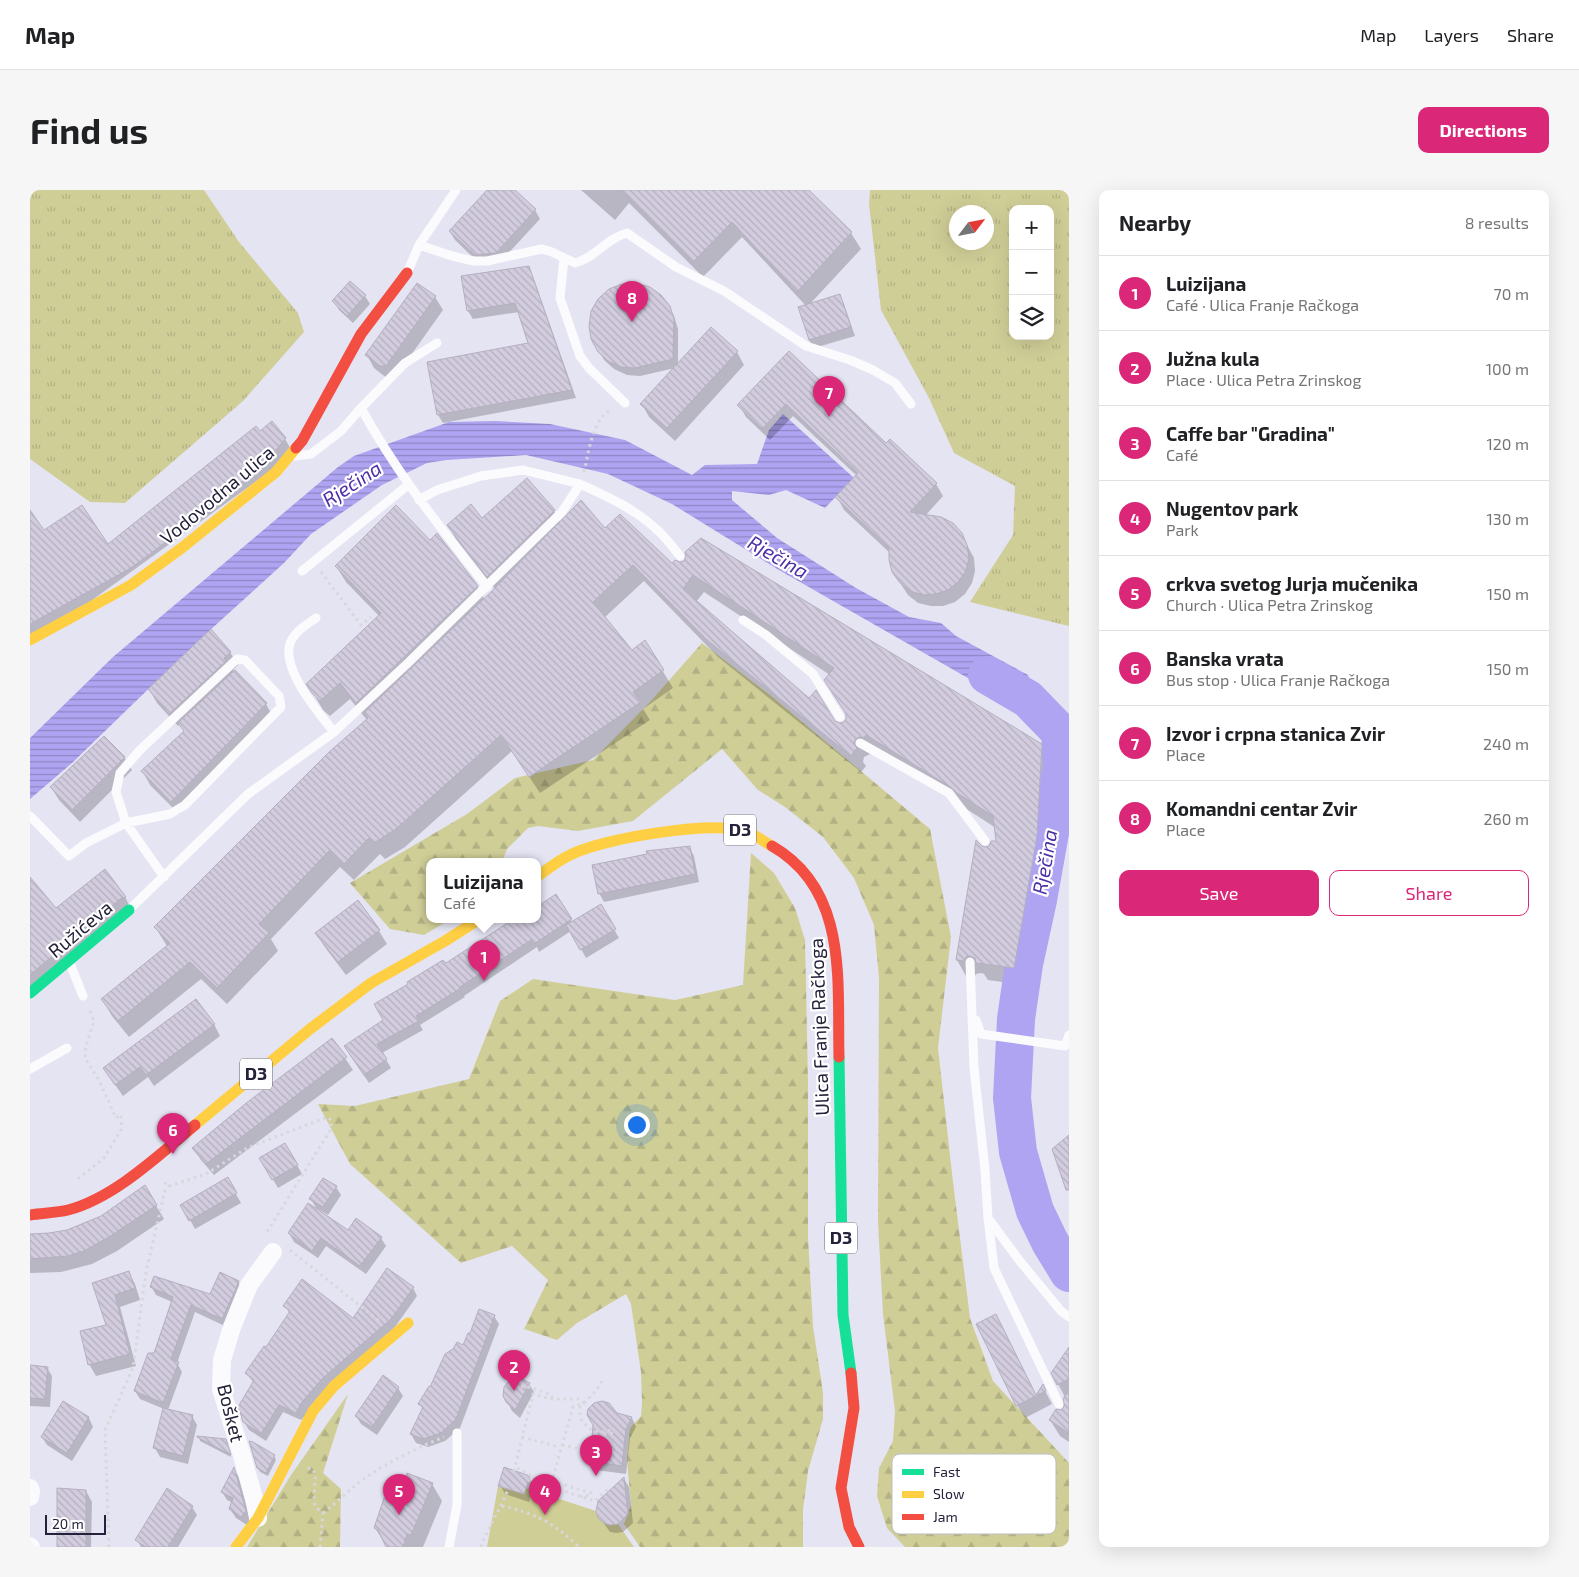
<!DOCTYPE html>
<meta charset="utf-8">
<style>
body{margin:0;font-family:"Exo 2",sans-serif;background:#f6f6f6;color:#202124}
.controls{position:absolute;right:15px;top:15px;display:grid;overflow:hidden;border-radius:10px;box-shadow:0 5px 20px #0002}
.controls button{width:45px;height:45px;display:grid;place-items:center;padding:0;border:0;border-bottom:1px solid #e0e0e0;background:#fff;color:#202124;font:25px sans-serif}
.compass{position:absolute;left:919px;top:15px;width:45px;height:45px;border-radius:50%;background:#fff;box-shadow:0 5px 20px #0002;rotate:58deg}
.scale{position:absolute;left:15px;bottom:12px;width:61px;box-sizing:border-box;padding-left:5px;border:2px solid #24223a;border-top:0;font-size:14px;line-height:18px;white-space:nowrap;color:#24223a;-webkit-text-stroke:4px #fff;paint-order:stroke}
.you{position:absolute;left:606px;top:934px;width:18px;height:18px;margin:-12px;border:4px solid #fff;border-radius:50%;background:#1a73e8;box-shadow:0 0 0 8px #1a73e833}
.badge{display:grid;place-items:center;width:32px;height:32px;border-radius:50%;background:#db2777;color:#fff;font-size:16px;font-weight:700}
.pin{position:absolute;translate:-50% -41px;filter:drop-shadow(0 1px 2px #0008)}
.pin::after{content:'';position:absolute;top:26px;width:18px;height:15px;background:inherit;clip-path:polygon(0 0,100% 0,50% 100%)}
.popup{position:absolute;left:396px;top:668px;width:115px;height:65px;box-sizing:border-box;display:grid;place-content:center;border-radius:10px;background:#fff;filter:drop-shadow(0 1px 4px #0005);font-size:16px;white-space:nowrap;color:#757577}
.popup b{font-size:19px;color:#202124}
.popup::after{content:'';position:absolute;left:50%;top:100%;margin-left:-10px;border:10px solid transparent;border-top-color:#fff}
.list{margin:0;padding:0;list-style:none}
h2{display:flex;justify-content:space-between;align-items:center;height:65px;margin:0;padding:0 20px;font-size:21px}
h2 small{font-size:16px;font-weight:400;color:#757577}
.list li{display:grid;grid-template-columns:32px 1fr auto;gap:15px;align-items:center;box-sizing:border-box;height:75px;padding:0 20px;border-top:1px solid #e0e0e0}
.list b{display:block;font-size:19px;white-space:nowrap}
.list p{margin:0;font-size:16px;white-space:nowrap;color:#757577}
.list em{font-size:16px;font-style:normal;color:#757577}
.actions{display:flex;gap:10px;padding:15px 20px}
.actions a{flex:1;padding:11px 0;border:1px solid #db2777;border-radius:10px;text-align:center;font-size:18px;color:#db2777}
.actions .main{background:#db2777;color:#fff}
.icon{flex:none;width:28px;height:28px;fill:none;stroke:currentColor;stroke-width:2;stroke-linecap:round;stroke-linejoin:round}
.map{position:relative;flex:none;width:1039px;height:1357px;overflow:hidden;border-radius:10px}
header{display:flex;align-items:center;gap:30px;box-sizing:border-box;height:70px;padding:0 25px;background:#fff;border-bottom:1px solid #e0e0e0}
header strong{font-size:24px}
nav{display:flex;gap:28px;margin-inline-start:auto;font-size:18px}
.intro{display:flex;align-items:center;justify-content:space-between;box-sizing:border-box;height:120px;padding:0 30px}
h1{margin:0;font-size:35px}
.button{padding:12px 22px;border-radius:10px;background:#db2777;color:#fff;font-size:18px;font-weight:700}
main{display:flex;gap:30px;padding:0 30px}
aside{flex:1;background:#fff;border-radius:10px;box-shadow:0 5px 20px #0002}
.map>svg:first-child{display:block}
.grass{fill:url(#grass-tufts);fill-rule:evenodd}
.forest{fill:url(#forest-firs)}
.park{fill:#d0ce97}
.water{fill:url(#water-rules)}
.shadow{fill:#0003;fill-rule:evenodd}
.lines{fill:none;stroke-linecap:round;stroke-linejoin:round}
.river{stroke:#aea4f1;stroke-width:38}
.building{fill:url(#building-back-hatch);stroke:#b5afc0;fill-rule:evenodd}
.path{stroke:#d7d7dc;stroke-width:3;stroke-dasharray:2.5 4;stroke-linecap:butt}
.lane{stroke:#fbfbfd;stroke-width:9}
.street{stroke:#fbfbfd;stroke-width:18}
.fast{stroke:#16e098;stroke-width:11}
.slow{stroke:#ffcf43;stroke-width:11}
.jam{stroke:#f24e42;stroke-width:11}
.labels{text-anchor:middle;stroke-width:4.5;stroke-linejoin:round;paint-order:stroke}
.shield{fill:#fff;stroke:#666475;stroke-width:1}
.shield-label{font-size:18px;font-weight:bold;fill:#24223a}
.street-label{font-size:19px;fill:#24223a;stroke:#fff}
.water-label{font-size:20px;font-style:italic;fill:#4e2fa7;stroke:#fff}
.key{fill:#fff;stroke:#bdbdc4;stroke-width:1}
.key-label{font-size:14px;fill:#24223a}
</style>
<header>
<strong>Map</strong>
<nav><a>Map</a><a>Layers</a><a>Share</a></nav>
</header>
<div class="intro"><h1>Find us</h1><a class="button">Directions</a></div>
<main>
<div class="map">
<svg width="1039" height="1357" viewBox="0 0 1039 1357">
<defs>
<pattern id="grass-tufts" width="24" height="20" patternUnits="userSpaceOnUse" patternTransform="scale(1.25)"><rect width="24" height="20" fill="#d0ce97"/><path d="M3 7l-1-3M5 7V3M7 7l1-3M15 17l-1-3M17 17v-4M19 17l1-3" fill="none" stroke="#b2b183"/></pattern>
<pattern id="forest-firs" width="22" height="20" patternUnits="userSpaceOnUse" patternTransform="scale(1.25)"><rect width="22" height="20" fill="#d0ce97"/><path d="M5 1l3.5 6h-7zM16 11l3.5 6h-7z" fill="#b2b183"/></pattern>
<pattern id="water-rules" width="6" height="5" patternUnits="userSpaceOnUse" patternTransform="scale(1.25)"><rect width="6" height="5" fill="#aea4f1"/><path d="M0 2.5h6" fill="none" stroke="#8d85c4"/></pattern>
<pattern id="building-back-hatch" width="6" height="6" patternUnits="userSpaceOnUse" patternTransform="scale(1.25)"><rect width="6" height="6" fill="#d2ccde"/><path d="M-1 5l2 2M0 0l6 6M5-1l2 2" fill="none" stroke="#b4afbf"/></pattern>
</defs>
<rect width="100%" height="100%" fill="#e5e4f3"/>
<path class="grass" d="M0,0H174L209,52L268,123L274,142L213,211L95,313L60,312L0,269Z
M840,0H1039V436L940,412L983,345L985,296L924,263L899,208L851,120L839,14ZM983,19H1020V146H983ZM956,22V52H926V22Z"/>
<path class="forest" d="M672,453L740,505L900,639L921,747L908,858L923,992L940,1128L963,1191L1039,1273V1357H875L857,1338L847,1306L849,1278L863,1251L865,1221L853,1124L848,1032L849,788L844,735L824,688L793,647L755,617L728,600L692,559L603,631L548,641L508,636L498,638L477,659L472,672H400V730H419L394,745L360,739L320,693L437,624L485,588L563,570L620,512Z
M721,663L744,683L765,718L775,750L778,892V1047L783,1136L793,1203V1229L778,1281L773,1320V1357H610L594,1334L601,1315L597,1271L600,1238L611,1226L612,1213L611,1182L601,1114L596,1104L547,1133L527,1150L494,1139L518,1090L482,1056L431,1073L320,974L288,914L325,916L439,889L470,811L503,789L645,810L713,795Z
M318,1204L293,1283L311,1299L310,1357H217L261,1285Z"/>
<path class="park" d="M468,1296L494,1304L496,1298L566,1321C570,1333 576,1336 588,1334L604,1357H457Z"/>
<path class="water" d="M753,224L824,288L795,318L756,300L739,305L702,301V310L747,348L826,398L879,427L911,433L926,446L998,485L1005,502L997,522L749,380L642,314L578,284L496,265L417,270L397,273L352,295L281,344L254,373L168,451L42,573L0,609V548L83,467L308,277L324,266L419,232L465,231L520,234L595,250L662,285L675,275L727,274L739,240Z"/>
<path class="shadow" d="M459,0H483L505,20L510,29L471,71L449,73L425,50L420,42Z
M551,0H777L821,43L831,59L779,115L810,105L814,114L825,146L784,158L779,150L776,116L712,47L673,87L599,13L585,30Z
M498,78L503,87L546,208L413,233L408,225L499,154L489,122L443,129L438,121Z
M335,106L340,114L323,133L309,120L304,112Z
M405,107L413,120L364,189H358L344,178L337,165Z
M638,117L644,126L648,139V175L707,162L714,175L645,251L619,227L612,214L645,178L610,186L597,185L584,179L574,170L569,161Z
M759,162L856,255L906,294L913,306L895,326L931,344L944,368L945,381L942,393L935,404L925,412L913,416H901L888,413L878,405L863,382L860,363L814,320L807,307L827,286L763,226L740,250L716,227L709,215Z
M242,233L255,249L264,264L0,455V322L14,341L78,356Z
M524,321L531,333L575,339L642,375L646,372L1011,555L1021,572L1017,664L993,795L958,790L954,784L951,783L946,784L944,788H937L927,770L947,653L955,658L967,653L966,638L938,620L933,615L846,562L844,565L840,564L834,567L833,572L836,576L831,582L688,467L614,391L574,428L602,462L615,452L643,498L613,519L620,530L510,603L482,561L375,657L355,669L350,664L324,690L310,677L241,749L248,761L197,814L171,789L99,847L82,826L72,809L137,756L125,737L337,530L320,509L300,526L293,520L278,494L350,427L316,392L306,376L400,351L447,396L455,410L465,399L426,349L418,335L452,329ZM674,402L800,485L817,525V530L811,535L804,531L666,412Z
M200,462L208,475L203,480L236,514L243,527L149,624L120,595L113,582L154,542L150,534L148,536L127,513L119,499Z
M94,567L102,580L50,632L29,610L21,597Z
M659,657L664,666L669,692L574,712L569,703L619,665Z
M75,681L95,707L103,722L0,807V689L26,719Z
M525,706L543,733L571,716L589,748L556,768L541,741L509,762L507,757L434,806L435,807L390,835L393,840L352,863L361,878L339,893L320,865L355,830L415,775L489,730H508V717Z
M328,712L349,741L357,754L316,785L294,756L287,743Z
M184,834L190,846L124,896L118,887L93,906L74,879Z
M302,849L323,880L184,985L171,970L164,959Z
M255,954L272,984L248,998L231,969Z
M197,988L211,1013L165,1039L152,1015Z
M115,997L134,1029L87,1061L62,1074L31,1082L0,1083V1045H19L38,1041L72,1027Z
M306,997L311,1005L298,1025L286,1018L281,1009Z
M318,1042L351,1048L356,1056L336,1084L296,1056L288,1068L264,1052L259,1043Z
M98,1082L105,1094L110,1110L90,1117L106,1176L66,1186L59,1174L77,1136L63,1094Z
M208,1092L213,1100L197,1137L165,1122L147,1173L152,1182L138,1220L162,1226L167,1235L158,1274L130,1267L125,1258L134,1219L110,1209L105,1201L124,1164L142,1112L126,1105L121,1096L180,1106Z
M383,1098L387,1106L365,1137L271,1230L253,1222L236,1251L219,1240L214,1232L224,1193L216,1183L236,1159L260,1124L255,1116L324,1130Z
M966,1125L1006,1206L1013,1197L1022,1214L995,1228L987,1215Z
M464,1126L469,1134L430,1238L415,1251L398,1257L386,1253L381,1244L393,1220L390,1214L441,1145Z
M1039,1159V1252L1030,1246L1020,1230L1036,1218L1035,1207L1022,1183Z
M0,1176L17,1178L22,1186L20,1217L0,1216Z
M499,1194L504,1202L490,1228L482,1221L477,1211Z
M368,1198L373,1206L347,1245L331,1234L326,1226Z
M34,1213L59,1228L63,1237L42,1271L17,1255L12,1247Z
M586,1224L602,1228L606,1237L600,1248L596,1284L566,1280L561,1271Z
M169,1247L197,1254L201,1267L170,1251Z
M244,1266L246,1270L238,1286L230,1282L228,1278Z
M204,1280L209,1287L220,1330L217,1335L206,1328L200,1319L203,1313L197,1310L192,1302Z
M499,1287L504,1296L499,1312L475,1304L470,1295Z
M594,1289L599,1297L603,1333L593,1342L586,1343L580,1342L570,1328Z
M402,1294L412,1311L393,1357H357L345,1338L366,1313Z
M56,1301L62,1312L61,1357H28Z
M162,1317L167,1325L148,1357H111L107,1350Z"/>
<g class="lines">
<path class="river" d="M957,485L998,509L1030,542L1032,575L1008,710L994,774L986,829L982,908L988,962L1005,1021L1020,1052L1039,1083"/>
</g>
<path class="building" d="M457,0H485L506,19L466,63L445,65L419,41Z
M591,0H779L822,42L767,102L702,32L663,72Z
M499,76L542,200L407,225L397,172L498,153L485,113L437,121L431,86Z
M320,91L336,105L317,126L302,111Z
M387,93L406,106L356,176H350L335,165Z
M606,93L620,97L631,105L640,116L644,129L643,169L605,178L591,177L578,171L568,162L561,149L559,136L561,121L568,109L579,99L592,94Z
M810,104L821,137L779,150L768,117Z
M681,137L708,161L637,238L610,214Z
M759,161L856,253L860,249L907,293L880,322L911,327L923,333L932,343L937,355L939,368L936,381L928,392L918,400L906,404L893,405L880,401L870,393L862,382L859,370V358L805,307L828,283L756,214L732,239L707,215Z
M242,231L256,248L236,272L195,305L194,303L135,351L136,352L101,378L0,434V320L14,340L52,315L78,354L226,236L230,241Z
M497,288L525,320L457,387L417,335L441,314L452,328Z
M551,310L575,338L590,324L642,373L645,370L650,372L654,371L656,366L655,362L671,348L1012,554L1007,646L984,778L946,773L945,768L940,766L936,767L934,771L926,770L946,650L952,656L955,657L959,656L961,651H966L963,626L927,603L922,598L836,545L834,548L829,547L825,550L824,554L827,558L821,566L677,450L603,375L563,412L602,460L615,450L634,480L603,502L611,512L499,587L471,545L366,639L344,653L339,648L314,674L300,660L229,734L239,743L187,798L160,772L88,831L71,809L140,753L124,737L299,562L338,528L334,523L461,402ZM663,385L804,478L794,490L816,524V529L814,532L810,533L805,531L786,500L779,508L653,399Z
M366,315L400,350L407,343L448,396L326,513L310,493L290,511L282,503L276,494L351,423L305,376Z
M181,439L201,462L194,468L196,471L139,524L118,499Z
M205,480L237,513L141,612L111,581L154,541L148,533Z
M74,546L95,567L42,620L20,597Z
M660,656L665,684L568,704L562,675L617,664L616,661Z
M75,679L96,707L90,709L0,785V687L26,718Z
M526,704L542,729L504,754L501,750L430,797L431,798L386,826L389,831L347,854L357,869L334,885L314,856L353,830L344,814L378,794L377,792L413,770L416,773L482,730H508V716Z
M328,710L350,740L308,772L285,743Z
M571,714L586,739L550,760L536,735Z
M166,809L185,834L116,885L110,877L85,895L73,878Z
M302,848L317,867L176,974L162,958L215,914Z
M1039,945V1000H1036L1022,959Z
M255,953L268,975L242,990L229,968Z
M198,987L207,1003L159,1031L150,1015Z
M293,988L307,996L293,1017L279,1009Z
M115,995L127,1015L79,1047L54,1061L38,1066L0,1069V1044L19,1043L37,1040L71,1026Z
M278,1013L318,1040L326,1028L352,1047L330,1076L291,1048L282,1061L258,1043Z
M357,1078L384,1097L361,1129L293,1188L272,1212L266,1223L249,1215L231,1244L213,1232L208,1217L224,1190L215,1183L234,1156L236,1157L260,1121L253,1116L272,1089L323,1128Z
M99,1081L105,1098L85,1105L100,1164L58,1175L50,1141L76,1135L62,1093Z
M190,1082L209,1091L204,1103L192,1129L161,1115L141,1169L149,1172L133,1213L104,1201L118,1163H124L143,1107L120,1097L124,1086L180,1104Z
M449,1119L465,1125L426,1229L411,1243L393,1249L380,1244L393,1217L388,1214L399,1196L400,1197L415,1164L423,1159L427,1152L433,1155L438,1143H440Z
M966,1124L1006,1205L1013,1194L1016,1201L986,1216L946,1134Z
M1039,1157V1189L1027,1195L1021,1183Z
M0,1175L18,1177L15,1209L0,1208Z
M353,1185L369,1197L342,1237L325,1226Z
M484,1188H490L500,1193L485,1220L476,1212L473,1206L474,1197L478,1192Z
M1039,1200V1243L1019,1230L1026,1219L1031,1220L1034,1217L1033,1209Z
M33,1211L59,1227L37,1263L11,1247Z
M572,1211L579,1213L587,1223L602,1227L596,1239L592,1276L560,1271L563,1235L557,1225L558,1219L564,1213Z
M133,1218L163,1225L153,1266L123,1258Z
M167,1246L196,1249L201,1265L167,1247Z
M219,1251L223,1252L245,1265L236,1283L227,1278Z
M204,1277L216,1321L211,1327L199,1319L203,1308L191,1302Z
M474,1277L500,1286L494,1304L468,1296Z
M377,1283L403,1293L381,1345L377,1344L373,1357H356L348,1340L344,1338L354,1308L365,1312Z
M594,1287L598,1324L588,1334L580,1335L574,1333L568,1328L566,1321L568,1311Z
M27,1298L56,1300V1357H27Z
M137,1298L163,1316L138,1357H116L105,1350Z"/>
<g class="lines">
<path class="path" d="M554,282C559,262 562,229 582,219
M291,382L331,435L341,427
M48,989L74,968L92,938L91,925L86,928L69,890L55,868L56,856L64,831L59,818
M139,996L176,984L217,958L297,927L301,930V939L237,1042L240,1044
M260,1060L349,1131
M491,1196C501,1197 512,1201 521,1205L523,1209
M554,1213L567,1200L572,1191
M550,1216V1228C562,1243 568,1245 585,1239
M574,1244L585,1243
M492,1247L529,1257
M532,1255L561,1261
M278,1279L280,1278L285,1283C286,1292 282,1311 286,1317C288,1320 291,1321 293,1323L290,1357
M484,1281L503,1204L521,1209H548L554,1213L543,1217L521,1294L501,1288L499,1284L485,1277
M498,1290L565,1311L574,1302L581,1298
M522,1291L561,1303L560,1306L553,1305L551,1307
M472,1316C505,1323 524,1333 549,1357
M293,1323C308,1312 320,1299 335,1288C360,1271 387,1258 414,1247
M79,1357L75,1240L103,1178L116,1082L135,1000L139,996L137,992L133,995
M451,1357C458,1337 471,1319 478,1299"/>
<path class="lane" d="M389,55L422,66L444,71H457L512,59L522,62L545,73C565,68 577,48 597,43L646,77L694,101L776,156L820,170L843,180L865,193L881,214
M534,68L530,108L550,166L559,178L595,213
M377,83L389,55L426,0
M407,153L375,173L331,218C367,284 411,338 457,397
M265,266L281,264L311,241L331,218
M389,310L407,300L451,286L493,280L550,294
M272,381L378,295
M286,428C279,433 270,438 265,445C242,470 289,523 304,542
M713,430L736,445L783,484L810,527
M830,553L919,603L955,651
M0,626L39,666L56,653L96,633L140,624L155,615L251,517L249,506L215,470L207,469L110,560L90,583L86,602L96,633L134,687
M99,720L218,604L304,542L379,472L532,322L550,294C576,306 603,318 624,337C634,345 642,356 650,366
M39,771L53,806
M940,772L944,878L955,980L958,1028L964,1078L1029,1214
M946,830L951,844L1035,856L1039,845
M0,879L37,858
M958,1028L989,1070L1031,1121L1039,1127
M419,1357L427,1315V1243"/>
<path class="street" d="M0,1298L1,1301L0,1307
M228,1328L225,1312L211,1262L191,1199L192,1170L202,1137L219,1095L243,1062
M0,1356L1,1357"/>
<path class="fast" d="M0,803L99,720
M809,867L813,1125L821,1183"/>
<path class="slow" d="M0,450L101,395L153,357L246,282L266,258
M508,686C518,679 529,670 540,665C574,648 679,631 715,641C724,644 733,651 742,656
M165,935L280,839L341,793L415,751L448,730
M206,1357L228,1328L283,1221L304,1196L378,1133"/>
<path class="jam" d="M266,258L272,251L331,144L377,83
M742,656C819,700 807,792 809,867
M0,1025C12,1023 26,1023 38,1020C84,1008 129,965 165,935
M821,1183L824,1218L811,1298L819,1337L829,1357"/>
</g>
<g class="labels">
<g class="shield">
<rect x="694" y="624.5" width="32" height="31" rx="4"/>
<rect x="210" y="868.5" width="32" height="31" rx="4"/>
<rect x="795" y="1032.5" width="32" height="31" rx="4"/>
</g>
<g class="shield-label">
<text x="710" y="646">D3</text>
<text x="226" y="890">D3</text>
<text x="811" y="1054">D3</text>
</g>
<g class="street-label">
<text transform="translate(187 305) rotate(-40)" y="7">Vodovodna ulica</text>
<text transform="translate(50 739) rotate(-40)" y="7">Ružićeva</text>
<text transform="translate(789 837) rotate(-92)" y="7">Ulica Franje Račkoga</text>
<text transform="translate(201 1223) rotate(76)" y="7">Bošket</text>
</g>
<g class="water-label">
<text transform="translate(322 294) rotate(-33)" y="7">Rječina</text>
<text transform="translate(748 367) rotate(30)" y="7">Rječina</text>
<text transform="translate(1015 672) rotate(-80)" y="7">Rječina</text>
</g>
</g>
<rect x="862" y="1264" width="164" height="80" rx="8" class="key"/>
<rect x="872" y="1279" width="22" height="6" fill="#16e098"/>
<rect x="872" y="1301" width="22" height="7" fill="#ffcf43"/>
<rect x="872" y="1324" width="22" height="6" fill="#f24e42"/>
<g class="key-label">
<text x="903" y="1287">Fast</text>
<text x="903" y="1309">Slow</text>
<text x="903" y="1332">Jam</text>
</g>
</svg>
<div class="controls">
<button>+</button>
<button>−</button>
<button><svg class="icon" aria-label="layers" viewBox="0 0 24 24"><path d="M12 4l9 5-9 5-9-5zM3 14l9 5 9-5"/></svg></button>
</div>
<svg class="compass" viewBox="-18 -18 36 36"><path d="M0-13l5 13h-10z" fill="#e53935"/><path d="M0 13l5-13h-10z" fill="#757577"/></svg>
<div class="scale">20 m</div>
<div class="you"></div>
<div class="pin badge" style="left:454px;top:791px">1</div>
<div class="popup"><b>Luizijana</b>Café</div>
<div class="pin badge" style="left:484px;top:1201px">2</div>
<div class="pin badge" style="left:566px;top:1286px">3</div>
<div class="pin badge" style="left:515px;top:1325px">4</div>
<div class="pin badge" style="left:369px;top:1325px">5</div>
<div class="pin badge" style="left:143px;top:964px">6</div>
<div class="pin badge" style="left:799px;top:227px">7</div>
<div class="pin badge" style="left:602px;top:132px">8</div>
</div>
<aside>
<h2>Nearby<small>8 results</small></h2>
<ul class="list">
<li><span class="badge">1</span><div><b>Luizijana</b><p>Café · Ulica Franje Račkoga</p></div><em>70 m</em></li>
<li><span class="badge">2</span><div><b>Južna kula</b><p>Place · Ulica Petra Zrinskog</p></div><em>100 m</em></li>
<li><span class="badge">3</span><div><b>Caffe bar &quot;Gradina&quot;</b><p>Café</p></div><em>120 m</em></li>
<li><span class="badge">4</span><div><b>Nugentov park</b><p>Park</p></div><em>130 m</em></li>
<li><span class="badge">5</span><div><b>crkva svetog Jurja mučenika</b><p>Church · Ulica Petra Zrinskog</p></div><em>150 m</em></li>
<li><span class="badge">6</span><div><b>Banska vrata</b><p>Bus stop · Ulica Franje Račkoga</p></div><em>150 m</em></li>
<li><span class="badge">7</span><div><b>Izvor i crpna stanica Zvir</b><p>Place</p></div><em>240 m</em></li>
<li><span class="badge">8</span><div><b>Komandni centar Zvir</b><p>Place</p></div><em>260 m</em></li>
</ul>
<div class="actions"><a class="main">Save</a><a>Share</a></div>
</aside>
</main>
